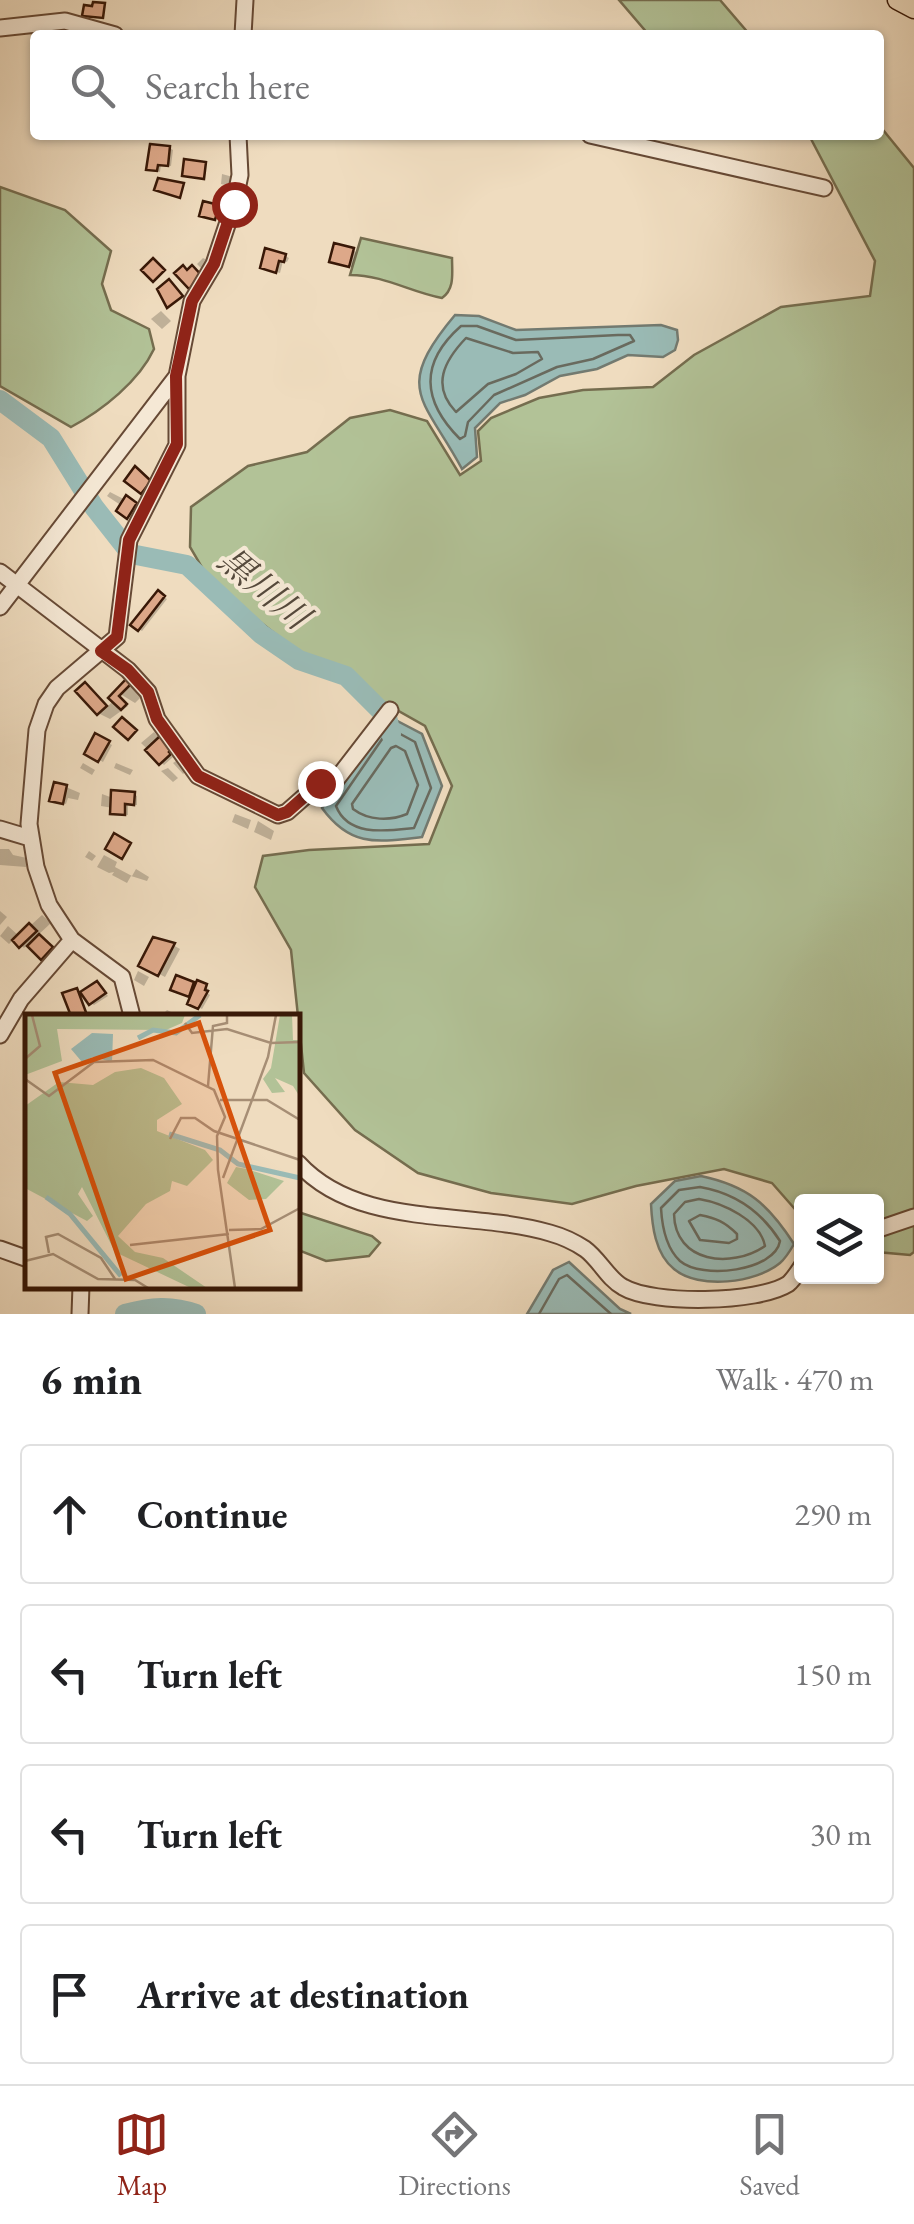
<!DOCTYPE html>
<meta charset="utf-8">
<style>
body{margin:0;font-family:"EB Garamond","Noto Serif JP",serif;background:#f6f6f6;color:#202124}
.controls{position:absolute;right:30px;bottom:30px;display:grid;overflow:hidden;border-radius:10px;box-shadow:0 2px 8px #0004}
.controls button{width:90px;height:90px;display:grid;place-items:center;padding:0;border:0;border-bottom:2px solid #e0e0e0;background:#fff;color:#202124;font:50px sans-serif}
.stop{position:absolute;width:30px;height:30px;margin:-22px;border:8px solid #8f2418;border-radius:50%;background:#fff}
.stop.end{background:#8f2418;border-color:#fff;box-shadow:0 2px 10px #0008}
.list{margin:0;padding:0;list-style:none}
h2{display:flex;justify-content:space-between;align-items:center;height:130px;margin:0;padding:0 40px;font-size:42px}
h2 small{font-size:32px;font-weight:400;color:#757577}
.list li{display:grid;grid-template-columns:65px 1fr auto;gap:30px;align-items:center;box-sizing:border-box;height:140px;margin:0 20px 20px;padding:0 20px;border:2px solid #e0e0e0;border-radius:10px}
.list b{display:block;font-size:38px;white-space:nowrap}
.list em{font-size:32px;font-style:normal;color:#757577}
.icon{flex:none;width:55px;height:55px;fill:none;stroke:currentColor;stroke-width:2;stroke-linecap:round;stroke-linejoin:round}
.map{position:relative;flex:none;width:914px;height:1314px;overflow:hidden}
.search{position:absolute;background:#fff;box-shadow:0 2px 8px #0004;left:30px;right:30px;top:30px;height:110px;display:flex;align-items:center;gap:25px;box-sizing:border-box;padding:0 35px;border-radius:10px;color:#757577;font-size:38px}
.sheet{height:770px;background:#fff}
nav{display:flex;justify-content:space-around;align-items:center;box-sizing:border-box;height:140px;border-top:2px solid #e0e0e0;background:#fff;font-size:28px;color:#757577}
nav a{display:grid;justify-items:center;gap:5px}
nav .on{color:#8f2418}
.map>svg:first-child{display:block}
.green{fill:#b2c297;stroke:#756d4f;stroke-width:2.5}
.water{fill:#9abbb6;stroke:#737a70;stroke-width:2.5}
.shadow{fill:#0003}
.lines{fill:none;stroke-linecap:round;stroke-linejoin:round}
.shore{stroke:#696a5e;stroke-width:2.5}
.river{stroke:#9abbb6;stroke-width:20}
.building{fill:#dda889;stroke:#381807;stroke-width:2.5}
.minor-casing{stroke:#664935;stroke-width:19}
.major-casing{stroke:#381807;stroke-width:21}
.minor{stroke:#f5e8d5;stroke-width:15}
.major{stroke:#efdcbf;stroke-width:18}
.route{stroke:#8f2418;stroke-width:12}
.labels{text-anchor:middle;stroke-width:8;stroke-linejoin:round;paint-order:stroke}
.water-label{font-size:35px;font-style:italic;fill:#55493c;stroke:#f5e8d5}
.inset-river{fill:none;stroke:#9abbb6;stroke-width:5}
.inset-road{fill:none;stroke:#a68e75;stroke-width:2.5}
.view{fill:#d6520c;fill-opacity:0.15;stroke:#d6520c;stroke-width:5}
.inset-edge{fill:none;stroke:#381807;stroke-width:5}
</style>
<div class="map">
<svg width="914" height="1314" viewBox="0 0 914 1314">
<rect width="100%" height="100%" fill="#efdcbf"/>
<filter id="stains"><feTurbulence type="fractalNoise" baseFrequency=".002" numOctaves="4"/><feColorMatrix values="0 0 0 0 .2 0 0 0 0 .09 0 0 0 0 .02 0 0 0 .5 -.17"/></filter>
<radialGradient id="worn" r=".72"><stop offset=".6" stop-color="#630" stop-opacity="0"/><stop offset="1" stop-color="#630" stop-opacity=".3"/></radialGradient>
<path class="green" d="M619,0H720L750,35H649Z
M879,125L914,168V1252L910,1255L877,1252L876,1202H802L801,1216L772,1183L724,1169L636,1186L572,1204L491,1193L418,1173L355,1130L304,1073L291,950L255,887L263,856L309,850L429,844L452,786L425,726L381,701L352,671L307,659L211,583L190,547L191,507L248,466L307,452L350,418L390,410L427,421L460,475L481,461L478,431L491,418L539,398L583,390L653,387L694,355L781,307L870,296L875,261L811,139L797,135H879Z
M0,187L65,210L111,251L102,284L111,310L149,329L154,349C139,381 103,410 71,427L0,386Z
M361,238L452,258C452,273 455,289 442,298C410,292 384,275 350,275Z
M298,1212L372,1236L380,1243L369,1256L326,1261L298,1250Z"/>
<path class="water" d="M455,315L479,316L516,330L661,325L677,330L678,340L675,350L663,357L628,355L597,369L560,376L525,395L500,403L475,428L477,457L462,469C424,398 392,390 455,315Z
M386,715L422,734L442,786L422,837C378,842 351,848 322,808Z
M701,1176C748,1186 768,1204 794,1244C790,1251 786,1258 780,1263C756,1283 699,1290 674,1269C655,1254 652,1225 651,1204L675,1181Z
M569,1262L620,1309L631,1314H527L553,1270Z"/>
<path class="shadow" d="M170,148L173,150L171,166L161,165L160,172L149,169Z
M222,174L233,177V187L221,184Z
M353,250L356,252L352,267L335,263Z
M285,256L289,258L287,262L283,261L280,273L266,269Z
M203,258L207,260L212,266L203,270L197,264Z
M161,311L171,321L162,329L151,319Z
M110,492L139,507L131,518L119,511L122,506L107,496Z
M158,593L167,599L142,631L139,629Z
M128,680L144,694L135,703L117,692L116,694L128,706L110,719L98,713L78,691L85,685L107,707L114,700L111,698Z
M154,732L173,752L170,755L173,757L164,765L141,743Z
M96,737L112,745L103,762L87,753Z
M179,759L189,769L183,774L173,763Z
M83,763L95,770L92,775L80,768Z
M116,763L133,770L130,775L114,768Z
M168,768L178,778L173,782L161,771Z
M66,787L80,793L78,800L68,798L66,804L56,801Z
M102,794L113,798L134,794L137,796V805H128V815L116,814L113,808L101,806Z
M235,814L251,820L248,829L232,822Z
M258,821L274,831L271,840L254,832Z
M0,849H9L13,855L27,858L26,867L0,865Z
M89,851L96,856L92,861L85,857Z
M104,855L117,862L115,867L132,876L136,869L149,877L147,881L131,876L127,883L112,875L114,872L109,873L97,867Z
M0,911L7,917L0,925Z
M42,915L51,923L37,936L54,950L45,960L28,944L24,948L14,939L9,944L0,936L8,926L19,936Z
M166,941L180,949L165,977L142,965Z
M138,971L149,977L144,986L134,980Z
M177,978L209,989L207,993L210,995L202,1009L190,1003L193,997L177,991Z
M97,983L108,996L94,1005L91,1003Z
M167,1010L171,1012L176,1016H161Z"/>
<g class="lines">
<path class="shore" d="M461,326H477L516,340L618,335H630L634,341L593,359L557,367L494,395L468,422L465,436L460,439C422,401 419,363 461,326Z
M466,338L513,353L538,352L542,359L516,374L488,384L456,412C431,386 444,361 466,338Z
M393,730L415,742L431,788L414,828C386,831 348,837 336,806L387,732Z
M396,746L405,751L418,785L407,814C390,821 369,821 353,809L352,804L391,748Z
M700,1187C735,1193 761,1211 780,1241C775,1271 702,1280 680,1261C666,1248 662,1226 661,1208L679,1190Z
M699,1199C723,1203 760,1220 765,1246C731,1269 675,1263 674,1214L685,1202Z
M700,1215C716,1218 725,1222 737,1234V1239L729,1243L700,1240L689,1221Z
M539,1314L559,1279L567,1275L611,1314"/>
<path class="river" d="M0,400L51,438L94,507L131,554L187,565L261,634L299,660L346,676L387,717L391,734
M125,1314C151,1307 171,1305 196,1314"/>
</g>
<path class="building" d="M93,2L105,3L103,18L82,16L84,5L92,6Z
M150,144L170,146L168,166L158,165L157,171L146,170Z
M184,159L206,162L204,179L182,176Z
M158,178L184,183L180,198L154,190Z
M203,201L219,205L215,220L199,216Z
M334,243L354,248L349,267L329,262Z
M265,248L286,254L284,262L279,261L276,273L260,268Z
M153,258L165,270L153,282L141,270Z
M183,265L187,270L192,265L203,277L189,289L174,273Z
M169,279L183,296L167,308L157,289Z
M135,466L151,481L141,494L124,481Z
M126,495L137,503L127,519L116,511Z
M158,590L165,596L138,631L130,625Z
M128,677L133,682L119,696L127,704L121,710L108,698Z
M85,682L107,706L97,715L75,691Z
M122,717L137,730L128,740L113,727Z
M95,733L110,741L98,762L84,754Z
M160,736L172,749L169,752L171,754L159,765L145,750Z
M54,782L67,785L63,804L49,801Z
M111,790L135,792L134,805L125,804V815L110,814Z
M114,833L131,843L122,859L105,849Z
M29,923L37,931L19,948L12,940Z
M39,934L53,947L41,960L27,946Z
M153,937L175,943L158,976L138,966Z
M176,975L194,982L189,997L170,990Z
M197,980L207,984L205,990L208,991L198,1009L187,1004Z
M97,981L106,993L89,1005L80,992Z
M77,988L87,1015L84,1016H71L62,993Z"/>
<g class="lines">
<defs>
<path id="minor" d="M0,28L65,21L115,35
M243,35L245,0
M590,135L824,188
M0,572L128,670L148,692L157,719L198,776L278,815L287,812L320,783L333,784L390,710
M0,607L177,376
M0,829L30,838
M132,1016L122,977L72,940L49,905L36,867L29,824L37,730L46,704L57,688L117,637L129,540L177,445V376L192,301L214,264L234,204L240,175L238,135
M0,1035L21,999L72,940
M298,1163C359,1230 468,1209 550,1233C561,1236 576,1243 585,1249C599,1259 608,1279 623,1287C653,1305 758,1303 788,1284C793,1280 798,1272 802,1266
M876,1230L914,1217
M0,1249L28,1259
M80,1314L81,1286"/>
<path id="major" d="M897,0L914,9"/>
</defs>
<use href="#minor" class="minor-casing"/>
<use href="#major" class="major-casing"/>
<use href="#minor" class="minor"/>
<use href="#major" class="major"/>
</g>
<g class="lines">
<path class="route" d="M234,204L214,264L192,301L176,376L177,444L129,540L117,637L101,651L128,670L148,692L157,719L198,776L278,815L287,812L320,783"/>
</g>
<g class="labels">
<g class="water-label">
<text transform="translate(264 588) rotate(40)" y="12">黒川川</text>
</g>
</g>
<g transform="translate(25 1014)">
<rect width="275" height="275" fill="#efdcbf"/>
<path d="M0,1H160L157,9L141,16L32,15L37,47L0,61ZM255,1H267L268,26H275V83L268,72L250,64L260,78L247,79L238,65L246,54ZM116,54L139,64L157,90L132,106V117L180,136L188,146L162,172L147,167L145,177L121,190L93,222L110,238L138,244L182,274H166L90,238L57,173L53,180L68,202L62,207L0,174V92L34,68L68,71L90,58ZM211,153L222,155L259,167L241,185L224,186L202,169Z" fill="#b2c297"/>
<path d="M67,19L88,20L87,48L68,43L57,48L46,35Z" fill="#9abbb6"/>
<path class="inset-river" d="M113,24L128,16L151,19L175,1M144,120L195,136L213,150L275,164M21,183L45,200L96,262"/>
<path class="inset-road" d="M160,9L167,19L202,15L246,29L275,28M0,45L15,32L7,1M0,65L24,82L69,48L128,46L189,76L200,103L192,122L193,156L210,274M183,72L188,12L202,9V1M195,86H242L275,106M145,125L156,104H170L189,117L275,146M198,164L243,43L251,1M274,194L275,151M204,216L236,215L275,194M105,231L204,220M24,239L21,223L33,220L76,244L90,265M0,247L28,240L73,265L110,266L123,274"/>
<path class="view" d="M174,9L245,216L101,265L30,59Z"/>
<rect width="275" height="275" class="inset-edge"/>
</g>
<rect width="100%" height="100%" filter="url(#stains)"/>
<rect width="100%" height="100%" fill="url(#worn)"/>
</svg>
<div class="controls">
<button><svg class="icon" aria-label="layers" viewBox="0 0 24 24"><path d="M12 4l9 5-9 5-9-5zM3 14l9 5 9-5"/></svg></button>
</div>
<div class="stop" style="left:234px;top:204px"></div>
<div class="stop end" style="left:320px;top:783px"></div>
<div class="search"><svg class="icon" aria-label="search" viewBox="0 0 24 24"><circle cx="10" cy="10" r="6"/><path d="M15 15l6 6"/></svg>Search here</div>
</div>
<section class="sheet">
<h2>6 min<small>Walk · 470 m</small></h2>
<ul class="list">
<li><svg class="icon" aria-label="ahead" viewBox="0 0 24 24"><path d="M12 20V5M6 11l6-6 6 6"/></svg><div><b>Continue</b></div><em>290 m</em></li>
<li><svg class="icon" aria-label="left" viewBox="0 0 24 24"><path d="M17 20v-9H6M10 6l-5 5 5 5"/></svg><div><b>Turn left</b></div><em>150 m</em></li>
<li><svg class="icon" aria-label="left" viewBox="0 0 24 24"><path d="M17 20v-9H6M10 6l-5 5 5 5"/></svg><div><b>Turn left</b></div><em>30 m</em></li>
<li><svg class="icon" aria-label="arrive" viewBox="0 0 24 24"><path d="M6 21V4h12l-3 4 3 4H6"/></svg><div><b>Arrive at destination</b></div></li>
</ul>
</section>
<nav>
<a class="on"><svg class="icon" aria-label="map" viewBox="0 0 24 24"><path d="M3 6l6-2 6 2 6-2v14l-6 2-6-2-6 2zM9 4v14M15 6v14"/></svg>Map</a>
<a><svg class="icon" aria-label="directions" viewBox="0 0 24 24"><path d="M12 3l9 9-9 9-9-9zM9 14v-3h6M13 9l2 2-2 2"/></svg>Directions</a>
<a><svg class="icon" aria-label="saved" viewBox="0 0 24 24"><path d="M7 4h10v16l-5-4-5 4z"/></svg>Saved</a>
</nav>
